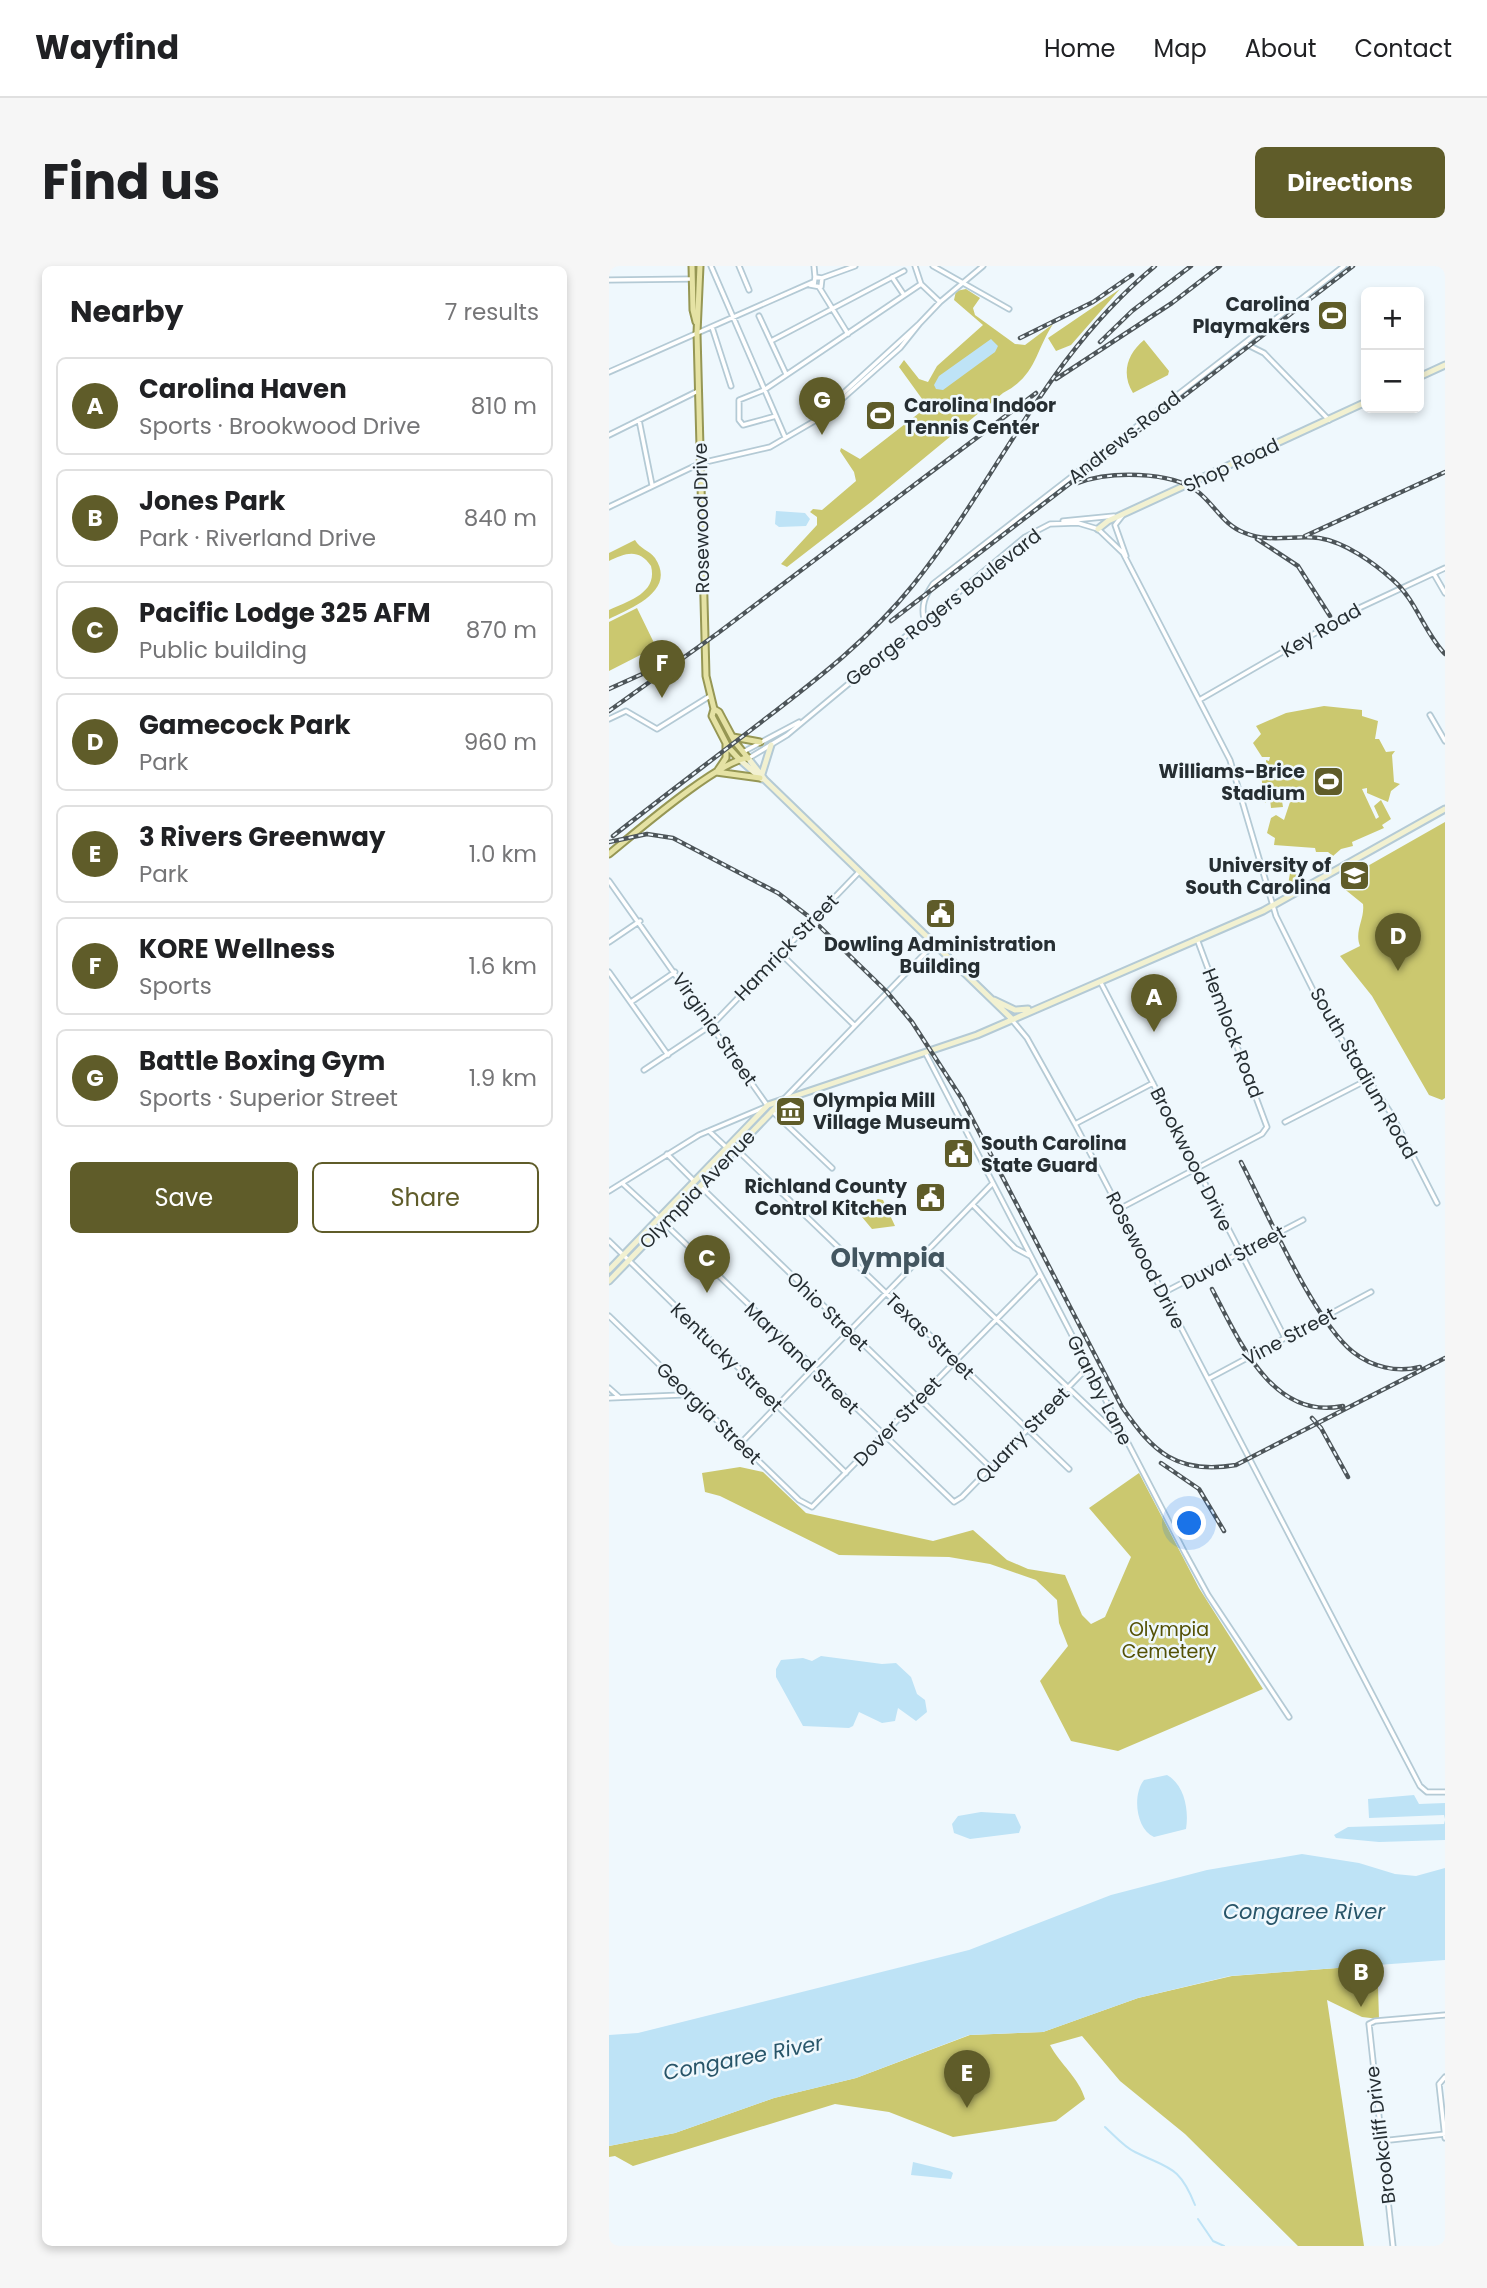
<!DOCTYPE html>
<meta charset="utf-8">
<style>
body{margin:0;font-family:Poppins,sans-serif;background:#f6f6f6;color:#202124}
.controls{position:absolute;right:21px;top:21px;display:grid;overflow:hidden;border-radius:10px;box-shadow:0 4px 10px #0003}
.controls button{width:63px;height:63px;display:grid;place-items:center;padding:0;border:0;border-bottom:2px solid #e0e0e0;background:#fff;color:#202124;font:35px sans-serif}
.you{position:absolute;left:581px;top:1258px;width:24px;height:24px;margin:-18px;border:5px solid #fff;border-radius:50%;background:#1a73e8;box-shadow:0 0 0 10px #1a73e833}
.badge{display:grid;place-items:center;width:46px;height:46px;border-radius:50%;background:#5f5c29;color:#fff;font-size:23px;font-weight:700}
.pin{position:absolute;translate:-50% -58px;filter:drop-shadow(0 2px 4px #0008)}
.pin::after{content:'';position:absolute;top:37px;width:24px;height:21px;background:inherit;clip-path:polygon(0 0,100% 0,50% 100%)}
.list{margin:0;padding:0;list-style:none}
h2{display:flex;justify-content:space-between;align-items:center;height:91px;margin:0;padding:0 28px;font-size:30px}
h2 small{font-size:23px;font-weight:400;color:#757577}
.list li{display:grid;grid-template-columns:46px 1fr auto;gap:21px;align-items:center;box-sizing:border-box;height:98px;margin:0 14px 14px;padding:0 14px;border:2px solid #e0e0e0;border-radius:10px}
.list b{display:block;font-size:26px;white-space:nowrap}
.list p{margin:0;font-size:23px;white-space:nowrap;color:#757577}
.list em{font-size:23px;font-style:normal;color:#757577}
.actions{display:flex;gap:14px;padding:21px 28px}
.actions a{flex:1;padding:16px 0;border:2px solid #5f5c29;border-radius:10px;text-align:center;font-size:24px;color:#5f5c29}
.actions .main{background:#5f5c29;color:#fff}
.map{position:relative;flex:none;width:836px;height:1980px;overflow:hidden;border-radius:10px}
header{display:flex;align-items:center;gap:42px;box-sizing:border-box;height:98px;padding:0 35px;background:#fff;border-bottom:2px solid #e0e0e0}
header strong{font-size:33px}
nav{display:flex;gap:38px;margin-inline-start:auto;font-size:24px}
.intro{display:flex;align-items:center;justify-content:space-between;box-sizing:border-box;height:168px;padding:0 42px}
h1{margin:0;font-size:49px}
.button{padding:18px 32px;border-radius:10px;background:#5f5c29;color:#fff;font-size:24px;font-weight:700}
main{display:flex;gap:42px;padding:0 42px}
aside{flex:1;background:#fff;border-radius:10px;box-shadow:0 4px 10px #0003}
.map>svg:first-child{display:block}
.green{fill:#cbc86f}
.water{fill:#bee3f6}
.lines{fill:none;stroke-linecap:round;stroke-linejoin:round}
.stream{stroke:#bee3f6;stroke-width:2}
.street-casing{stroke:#b4cad5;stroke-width:7}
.secondary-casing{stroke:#b4cad5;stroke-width:9}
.primary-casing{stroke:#969754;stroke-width:9}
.street{stroke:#fff;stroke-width:3.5}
.secondary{stroke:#f2f1d1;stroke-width:5}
.primary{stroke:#e5e2a4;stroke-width:5}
.rail-casing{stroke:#4d5559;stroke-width:4.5}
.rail{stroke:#eff8fd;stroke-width:2;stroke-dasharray:5;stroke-linecap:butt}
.labels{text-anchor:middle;stroke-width:5;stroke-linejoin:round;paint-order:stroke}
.poi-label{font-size:19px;font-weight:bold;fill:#262e32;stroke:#eff8fd;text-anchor:end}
.street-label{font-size:19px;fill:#262e32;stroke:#eff8fd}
.park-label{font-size:19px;fill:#545105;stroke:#eff8fd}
.water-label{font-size:21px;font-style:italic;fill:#285569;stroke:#eff8fd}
.district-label{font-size:26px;font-weight:bold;fill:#435660;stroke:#eff8fd}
</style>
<header>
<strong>Wayfind</strong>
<nav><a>Home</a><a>Map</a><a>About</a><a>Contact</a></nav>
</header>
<div class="intro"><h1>Find us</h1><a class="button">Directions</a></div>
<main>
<aside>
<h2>Nearby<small>7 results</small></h2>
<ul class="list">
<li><span class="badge">A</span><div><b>Carolina Haven</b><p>Sports · Brookwood Drive</p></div><em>810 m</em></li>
<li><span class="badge">B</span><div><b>Jones Park</b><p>Park · Riverland Drive</p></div><em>840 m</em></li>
<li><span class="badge">C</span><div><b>Pacific Lodge 325 AFM</b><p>Public building</p></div><em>870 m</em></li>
<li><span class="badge">D</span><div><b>Gamecock Park</b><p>Park</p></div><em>960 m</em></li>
<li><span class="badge">E</span><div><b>3 Rivers Greenway</b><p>Park</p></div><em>1.0 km</em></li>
<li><span class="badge">F</span><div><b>KORE Wellness</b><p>Sports</p></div><em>1.6 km</em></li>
<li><span class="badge">G</span><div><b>Battle Boxing Gym</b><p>Sports · Superior Street</p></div><em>1.9 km</em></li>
</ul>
<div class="actions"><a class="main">Save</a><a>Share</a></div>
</aside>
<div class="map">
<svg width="836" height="1980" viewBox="0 0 836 1980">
<rect width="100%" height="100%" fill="#eff8fd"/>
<path class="green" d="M357,23L371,32L364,42L366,49L406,78L416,79L444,58C426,86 427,110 394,127L262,236L178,301L172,298L208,259V251L201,246L204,243L213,244L247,215L245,206L231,185L232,182L251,193L314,144L316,137L290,101L295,94L310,113L319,116L328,100L374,59L345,34L347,25Z
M511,23L462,79L447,85L439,72Z
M535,74L560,105L559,109L524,127C512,108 518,88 535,74Z
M26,274C31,283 40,284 46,292C68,325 22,342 0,353V344C19,335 49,327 42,300C30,282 16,287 0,295V287Z
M28,342L47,381L0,405V356Z
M715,440L753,444V450L769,455L766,473H770L777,486L786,485L783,489L785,516L791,518L782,525L779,536L758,527V522L753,523L767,553L770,551L765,540L772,534L782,553L773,559L775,562L743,576L744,580L732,583L724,590L719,586H707L706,582L665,579L666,572L658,567L662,552L667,549L675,554L681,536L673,535L674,541L662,542L661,533L656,537L652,509L658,511L657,494L660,495L661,491H653L644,477L652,468L647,460L677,447Z
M836,556V832L833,834L820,829L763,730L731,690L751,680C745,665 756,653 754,638L733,621L734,614Z
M689,595H694L692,614L679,619L682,601H688Z
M269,933L274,934L286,960L263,963L248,945Z
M131,1201L154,1206L197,1247L324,1275L364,1264L398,1294L419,1303L456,1309L473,1349L482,1358L496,1351L522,1291L480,1242L530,1207L590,1322L654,1423L509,1485L462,1475L431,1415L459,1380L450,1357L448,1334L427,1314L381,1298L340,1291L230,1289L111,1230L96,1226L93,1207Z
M755,1700L758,1720L769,1721L770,1753L753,1751L718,1734L755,1980H689L576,1868L511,1815L473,1770L441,1779C451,1798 470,1812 476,1833L447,1855L344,1871L280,1846L226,1838L24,1900L6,1890L0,1891V1880L66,1867L165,1832L247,1812L361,1769L434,1766L529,1732L623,1710Z"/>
<path class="water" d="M382,73L389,80L386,86L334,124L327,123L325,119L330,110Z
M167,245L196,247L201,253L197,260L170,261L166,258Z
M212,1390L273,1398L287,1397L302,1411L308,1428L316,1434L318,1446L307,1455L289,1442L286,1455L273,1457L250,1446L244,1460L240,1462L194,1460L167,1411V1403L172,1394L194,1392L203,1395Z
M558,1509C576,1519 580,1545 577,1563L545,1571C527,1563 523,1529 535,1514Z
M805,1529L810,1538L836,1537V1553L835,1549L760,1552L759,1533Z
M372,1546L406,1548L412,1561L410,1567L361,1573L345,1567L343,1558L349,1550Z
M836,1554V1574L770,1576L727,1572L725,1569L739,1561L835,1558Z
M693,1588L750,1597L786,1608L807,1610L836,1602V1694L621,1710L529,1732L434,1766L360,1769L247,1812L165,1832L66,1867L0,1880V1769L29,1767L360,1684L502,1629L598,1604Z
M304,1896L341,1905L344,1907L342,1913L302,1909Z"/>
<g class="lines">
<path class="stream" d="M496,1861C505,1869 515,1881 526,1886C560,1903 570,1899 586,1939
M589,1953L604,1975L615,1980"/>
<defs>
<path id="street" d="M102,0L176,171
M130,0L140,24
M205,0L206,11
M306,0L312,18L331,36L311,57
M324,0L400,43
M283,11L295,29
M213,12L246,0
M0,14L83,13
M201,19L212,21L213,12L206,11L205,19
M210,21L239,68
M331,36L374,0
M150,50L177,108
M103,61L122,120
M162,75L295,5
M637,78L655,87L720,154
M0,106L204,16
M167,150L134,159L130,154V134L155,124L312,18
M30,154L43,219
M0,169L89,125
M0,241L92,197L161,181L214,150L291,82L311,57L207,152
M513,250L506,259L517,290
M454,255L505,250
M825,308L836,327
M315,353C312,339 316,330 324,318L735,0
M592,433L748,343L836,302
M821,449L836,475
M0,453L17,445L48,463L101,430
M134,486L190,456
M140,492L178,469L416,271L441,258L469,257L489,263L514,287L621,494L667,650L717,750L783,849L828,937
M0,615L158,839
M0,676L31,655
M171,687L245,759
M0,706L59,789
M492,717L676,1072
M22,736L66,706
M403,754L418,772L466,858L811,1520L818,1526H836
M317,788L576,1287L599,1329L680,1451
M35,804L104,758L250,606
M176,832L325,678
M163,845L223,902
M676,856L760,813
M466,858L544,817
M100,865L118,882
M122,878L460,1203
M58,888L85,915
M13,917L50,951
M91,920L381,1201
M0,925L90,869L154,842
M364,939L406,982L421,990
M510,943L653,868L658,861L588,673
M55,957L345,1236L353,1231L479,1101
M0,975L237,1207
M318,987L514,1174
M554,1027L694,954
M0,1050L190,1234L203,1241L431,1009
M599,1113L762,1026
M0,1122L9,1130
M0,1132L72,1129L79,1125
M132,1177L383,918
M760,1758L784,1980
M760,1758L766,1755L836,1749
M836,1811L830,1818L836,1872
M772,1875L836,1868"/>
<path id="secondary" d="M810,111L836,99
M489,263L499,255L757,136
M139,492L156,514L402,752
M130,493L153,513
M153,508L162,479
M385,734L406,744L419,743
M0,1004L159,839L368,769L654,645L836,543
M0,1015L173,835"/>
<path id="primary" d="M83,0L84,44L87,56
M91,0L88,67L97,410L105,443L103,450L119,481L130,493
M105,443L110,446L126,476L139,492
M124,471L151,476
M109,504L117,492V478
M107,506L151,512
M0,588C26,567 110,494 139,492"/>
</defs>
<use href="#street" class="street-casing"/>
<use href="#secondary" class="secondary-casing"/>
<use href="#primary" class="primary-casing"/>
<use href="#street" class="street"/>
<use href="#secondary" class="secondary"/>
<use href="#primary" class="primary"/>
<defs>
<path id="rail" d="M411,72L484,36L523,9
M491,76L523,45L582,0
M447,113L563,37L611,0
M469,217C500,205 561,205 588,225C606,239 614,259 636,267C660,277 686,269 710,272C736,276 765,297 784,314C807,334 815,366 836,388
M696,270L836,206
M648,273L689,300L721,350
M282,355L744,0
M0,423L51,400
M0,445L109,367L427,127
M4,570C51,533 99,497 147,460C203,417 259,375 304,319C390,212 435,92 546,0
M0,576L38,568L64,572L169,627L203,653L278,726L303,756L353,833L513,1141C544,1186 568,1209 627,1199L836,1092
M632,896C657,944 705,1055 744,1086C763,1101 788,1107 811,1101
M603,1023C630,1074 663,1155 734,1140
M703,1152L712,1162L739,1211
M552,1197L590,1223L615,1265"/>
</defs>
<use href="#rail" class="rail-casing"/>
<use href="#rail" class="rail"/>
</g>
<defs>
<symbol id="stadium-square" viewBox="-11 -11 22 22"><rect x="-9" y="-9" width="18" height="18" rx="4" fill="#5f5c29" stroke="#eff8fd"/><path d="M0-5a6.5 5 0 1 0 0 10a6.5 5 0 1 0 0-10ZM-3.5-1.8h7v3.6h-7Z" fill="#fff"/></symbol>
<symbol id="university-square" viewBox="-11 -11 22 22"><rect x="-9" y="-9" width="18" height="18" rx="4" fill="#5f5c29" stroke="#eff8fd"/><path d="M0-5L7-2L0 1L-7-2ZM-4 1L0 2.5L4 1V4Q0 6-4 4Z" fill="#fff"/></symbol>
<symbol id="civic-square" viewBox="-11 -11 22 22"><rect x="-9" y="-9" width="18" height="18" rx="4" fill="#5f5c29" stroke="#eff8fd"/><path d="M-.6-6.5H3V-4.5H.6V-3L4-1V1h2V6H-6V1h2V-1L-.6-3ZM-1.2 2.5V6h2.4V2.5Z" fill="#fff"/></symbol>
<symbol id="museum-square" viewBox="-11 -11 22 22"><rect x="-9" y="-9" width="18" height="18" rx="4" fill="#5f5c29" stroke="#eff8fd"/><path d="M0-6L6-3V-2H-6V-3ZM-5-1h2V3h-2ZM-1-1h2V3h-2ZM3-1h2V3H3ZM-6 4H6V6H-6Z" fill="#fff"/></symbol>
</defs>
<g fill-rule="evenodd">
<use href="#stadium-square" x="706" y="32" width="35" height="35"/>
<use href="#stadium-square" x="254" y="132" width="35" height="35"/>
<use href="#stadium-square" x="702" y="498" width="35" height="35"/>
<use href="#university-square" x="728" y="592" width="35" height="35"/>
<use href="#civic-square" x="314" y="630" width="35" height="35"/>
<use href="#museum-square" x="164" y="828" width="35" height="35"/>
<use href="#civic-square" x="332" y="870" width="35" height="35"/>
<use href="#civic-square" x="304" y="914" width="35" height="35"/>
</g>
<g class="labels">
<g class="poi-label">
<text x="701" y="45">Carolina<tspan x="701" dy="22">Playmakers</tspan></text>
<text x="295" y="146" text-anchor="start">Carolina Indoor<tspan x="295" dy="22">Tennis Center</tspan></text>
<text x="696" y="512">Williams-Brice<tspan x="696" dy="22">Stadium</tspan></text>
<text x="722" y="606">University of<tspan x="722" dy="22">South Carolina</tspan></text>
<text x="331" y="685" text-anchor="middle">Dowling Administration<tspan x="331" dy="22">Building</tspan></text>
<text x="204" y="841" text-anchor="start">Olympia Mill<tspan x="204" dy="22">Village Museum</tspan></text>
<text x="372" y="884" text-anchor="start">South Carolina<tspan x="372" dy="22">State Guard</tspan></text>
<text x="298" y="927">Richland County<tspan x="298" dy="22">Control Kitchen</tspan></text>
</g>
<g class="street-label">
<text transform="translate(515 171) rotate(-38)" y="7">Andrews Road</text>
<text transform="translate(622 199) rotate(-25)" y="7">Shop Road</text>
<text transform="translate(92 252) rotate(-91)" y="7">Rosewood Drive</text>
<text transform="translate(334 341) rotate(-38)" y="7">George Rogers Boulevard</text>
<text transform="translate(712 364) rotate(-30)" y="7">Key Road</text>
<text transform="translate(177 681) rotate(-46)" y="7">Hamrick Street</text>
<text transform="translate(106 763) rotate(55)" y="7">Virginia Street</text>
<text transform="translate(624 767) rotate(69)" y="7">Hemlock Road</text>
<text transform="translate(755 807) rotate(60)" y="7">South Stadium Road</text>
<text transform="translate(583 893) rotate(63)" y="7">Brookwood Drive</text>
<text transform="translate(88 923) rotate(-46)" y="7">Olympia Avenue</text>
<text transform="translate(624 991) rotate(-28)" y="7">Duval Street</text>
<text transform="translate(537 994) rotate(63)" y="7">Rosewood Drive</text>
<text transform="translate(219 1045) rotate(44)" y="7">Ohio Street</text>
<text transform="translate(321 1070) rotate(44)" y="7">Texas Street</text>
<text transform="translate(680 1070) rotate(-28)" y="7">Vine Street</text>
<text transform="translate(118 1091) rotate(44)" y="7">Kentucky Street</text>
<text transform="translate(193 1092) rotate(44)" y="7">Maryland Street</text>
<text transform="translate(491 1124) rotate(63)" y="7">Granby Lane</text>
<text transform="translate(100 1147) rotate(44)" y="7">Georgia Street</text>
<text transform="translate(288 1155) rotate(-46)" y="7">Dover Street</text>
<text transform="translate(413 1169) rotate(-46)" y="7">Quarry Street</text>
<text transform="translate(771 1869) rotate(-97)" y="7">Brookcliff Drive</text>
</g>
<g class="park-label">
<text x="560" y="1370">Olympia<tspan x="560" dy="22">Cemetery</tspan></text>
</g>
<g class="water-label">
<text x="695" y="1653">Congaree River</text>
<text transform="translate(134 1792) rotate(-11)" y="7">Congaree River</text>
</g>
<g class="district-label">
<text x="279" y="1001">Olympia</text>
</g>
</g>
</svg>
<div class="controls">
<button>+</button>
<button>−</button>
</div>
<div class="you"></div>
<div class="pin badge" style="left:545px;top:766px">A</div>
<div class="pin badge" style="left:752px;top:1741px">B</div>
<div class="pin badge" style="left:98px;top:1027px">C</div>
<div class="pin badge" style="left:789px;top:705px">D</div>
<div class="pin badge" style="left:358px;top:1842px">E</div>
<div class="pin badge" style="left:53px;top:432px">F</div>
<div class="pin badge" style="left:213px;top:169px">G</div>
</div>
</main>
